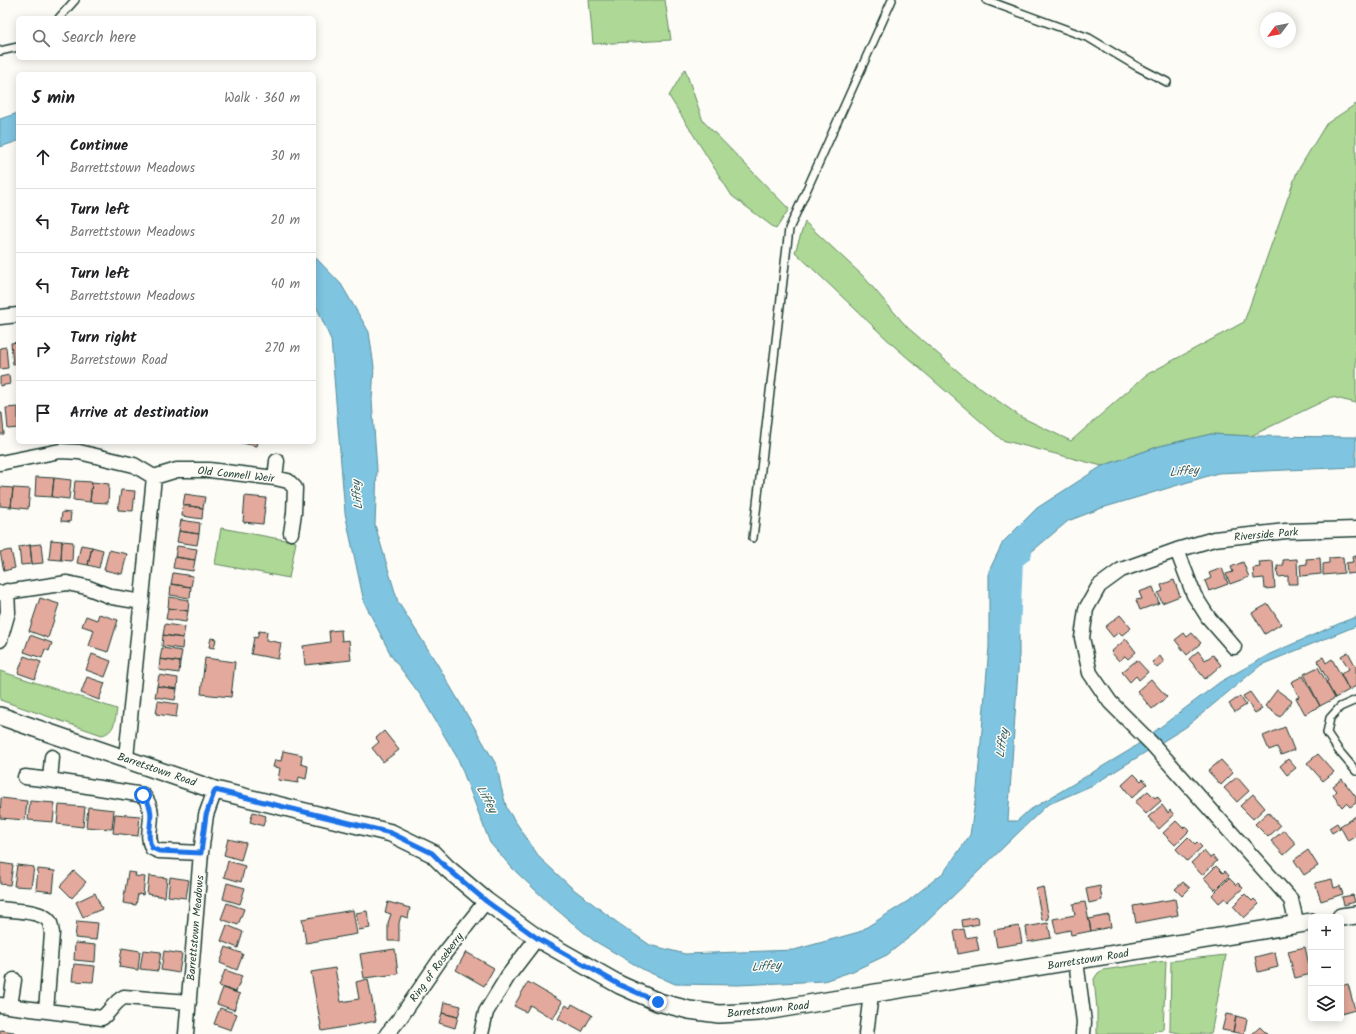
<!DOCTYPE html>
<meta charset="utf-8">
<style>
body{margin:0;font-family:Kalam,sans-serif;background:#f2f2f2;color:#202124}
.controls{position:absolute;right:12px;bottom:12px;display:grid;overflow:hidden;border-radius:6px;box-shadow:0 2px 10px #0003}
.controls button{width:36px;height:36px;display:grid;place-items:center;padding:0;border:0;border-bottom:1px solid #e0e0e0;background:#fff;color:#202124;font:20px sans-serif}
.compass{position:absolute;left:1260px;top:12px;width:36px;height:36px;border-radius:50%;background:#fff;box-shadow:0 2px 10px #0003;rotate:238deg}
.stop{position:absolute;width:12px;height:12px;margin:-9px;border:3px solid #1a73e8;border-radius:50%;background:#fff}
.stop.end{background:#1a73e8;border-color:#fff;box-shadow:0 1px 4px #0008}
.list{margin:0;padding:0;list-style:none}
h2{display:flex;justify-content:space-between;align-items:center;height:52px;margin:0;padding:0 16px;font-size:17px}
h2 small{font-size:13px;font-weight:400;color:#757577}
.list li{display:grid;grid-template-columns:26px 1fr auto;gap:12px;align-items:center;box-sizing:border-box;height:64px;padding:0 16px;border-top:1px solid #e0e0e0}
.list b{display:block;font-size:15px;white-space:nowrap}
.list p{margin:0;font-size:13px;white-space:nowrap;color:#757577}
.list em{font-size:13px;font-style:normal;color:#757577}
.icon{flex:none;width:22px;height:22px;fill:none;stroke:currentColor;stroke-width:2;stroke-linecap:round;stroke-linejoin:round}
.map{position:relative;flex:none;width:1356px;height:1034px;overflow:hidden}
.search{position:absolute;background:#fff;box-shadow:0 2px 10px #0003;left:16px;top:16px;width:300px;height:44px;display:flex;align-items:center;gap:10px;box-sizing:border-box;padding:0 14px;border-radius:6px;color:#757577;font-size:15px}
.panel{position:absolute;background:#fff;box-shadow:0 2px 10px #0003;left:16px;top:72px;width:300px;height:372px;border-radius:6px}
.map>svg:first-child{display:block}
.green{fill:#aed895;stroke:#668a64}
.water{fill:#7fc4e0;stroke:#598e9b}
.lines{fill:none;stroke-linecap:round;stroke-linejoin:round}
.river{stroke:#7fc4e0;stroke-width:22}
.building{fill:#e2a99c;stroke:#1f3d34}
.service-casing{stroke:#1f3d34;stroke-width:10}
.minor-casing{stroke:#1f3d34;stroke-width:17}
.tertiary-casing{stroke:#1f3d34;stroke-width:20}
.service{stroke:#fdfcf7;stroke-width:7}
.minor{stroke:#fdfcf7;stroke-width:14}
.tertiary{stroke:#fdfcf7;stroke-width:17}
.route{stroke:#1a73e8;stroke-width:5}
.labels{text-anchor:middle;stroke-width:3;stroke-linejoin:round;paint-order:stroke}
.street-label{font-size:11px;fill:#1f3d34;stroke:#fdfcf7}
.water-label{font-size:12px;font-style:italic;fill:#375f5f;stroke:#fdfcf7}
</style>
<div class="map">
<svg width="1356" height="1034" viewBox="0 0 1356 1034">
<rect width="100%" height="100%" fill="#fdfcf7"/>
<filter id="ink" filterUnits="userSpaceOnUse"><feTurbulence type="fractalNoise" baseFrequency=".025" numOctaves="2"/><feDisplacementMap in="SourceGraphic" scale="8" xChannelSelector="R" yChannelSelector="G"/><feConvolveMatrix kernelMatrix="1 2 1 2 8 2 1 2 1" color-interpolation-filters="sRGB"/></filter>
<g filter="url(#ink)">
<path class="green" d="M589,0H665L671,40L593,44Z
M685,69L703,121L789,209L776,229L732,196L669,96Z
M1356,104V403L1332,397L1251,436L1211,434L1160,446L1102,466L1002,440L894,346L795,252L805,222L863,276L907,327L967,379L1021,417L1071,441L1146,375L1244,322L1297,172L1326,124Z
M221,528L296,542L289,578L215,564Z
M0,671L117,709C115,720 115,732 102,735L0,700Z
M1226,955L1211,1034H1183L1170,1031L1171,961Z
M1166,961L1163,1030L1154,1031L1151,1034H1097V1009L1094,979L1098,973L1103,970Z"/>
<path class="water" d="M18,113V141L0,147V119Z
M314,256L341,284L369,332L374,367L372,400L377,470L375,525L398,602L436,662L497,766L501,787L507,809L540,858L572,888L618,923L650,945L685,954L794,950L859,932L908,901L944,872L970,835L977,789L989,647V571L1003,542L1037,508L1102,466L1160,446L1211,434L1251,436L1356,437V467L1218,473L1102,508L1068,521L1030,553L1007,584L1008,595L1019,618V656L1008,821H1017L1028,811L1130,750L1220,682L1270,654L1345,621L1356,617V626L1261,665L1186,727L1093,785L1047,805L916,932L887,955L853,971L824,981L738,985L675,984L644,970L593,940L551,905L513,869L490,843L458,759L421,696L392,657L364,602L345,513L331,340L317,308L314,304Z"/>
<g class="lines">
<path class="river" d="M1009,631L1012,559L1021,552"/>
</g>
<path class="building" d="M18,342V363L13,364L11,343Z
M6,347L8,368L0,369V348Z
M9,375L10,384L0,386V377Z
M18,407V428L8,429L6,408Z
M0,413H2L4,434H0Z
M237,442H258L257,446Z
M36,477L54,478L52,497L35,496Z
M54,478L71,480L69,499L52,497Z
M75,481L92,482L90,502L73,500Z
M92,482L109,484L108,503L90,502Z
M0,487L13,488L11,507L0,506Z
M13,488L30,489L28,509L11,507Z
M121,490L135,491L133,511L118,510Z
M185,494L205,497L203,508L183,505Z
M245,496L266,498L263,524L243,522Z
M183,505L203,508L202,519L182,516Z
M62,512L71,513L70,522L61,521Z
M181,520L200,523L199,534L179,531Z
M179,531L199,534L197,545L177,542Z
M51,540L62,541L61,560L49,559Z
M62,541L73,542L72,561L61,560Z
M41,544L43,563L32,564L30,545Z
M30,545L32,564L21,565L19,547Z
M81,545L92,547L88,565L77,563Z
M177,546L197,549L195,560L175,557Z
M92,547L103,550L99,568L88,565Z
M11,550L15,568L4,571L0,552Z
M109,550L127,554L122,574L104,570Z
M1356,556V573L1347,574L1346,563L1353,562L1352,557Z
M175,557L195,560L193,571L173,568Z
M1343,557L1344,573L1323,575V564L1329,563V558Z
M1320,558L1321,574L1301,576L1300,565L1307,564L1306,559Z
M1297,559L1298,584H1288V576L1278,577L1277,566H1283V560Z
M1273,561L1275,588L1265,589L1264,578L1254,579L1253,568L1260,567L1259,562Z
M1243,562L1249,577L1230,584L1226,574L1233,572L1231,567Z
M1222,568L1228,584L1209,591L1205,581L1211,578L1209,573Z
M173,573L193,576L191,587L171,584Z
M1174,580L1180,596L1162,603L1158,593L1163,591L1161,585Z
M171,584L191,587L190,598L170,595Z
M1153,587L1159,603L1140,610L1136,600L1142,599L1139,592Z
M169,597L189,600L188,611L168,608Z
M40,598L59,604L48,638L29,631Z
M1268,604L1281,624L1265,634L1252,613Z
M168,608L188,611L186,622L166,619Z
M99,614L118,620L108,652L89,646L94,630L82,626L86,616L97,620Z
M1120,615L1131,628L1122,635L1119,632L1113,637L1105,627Z
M165,624L185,627L183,638L163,635Z
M341,630L342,641L349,640L351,660L305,665L303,646L330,642L329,631Z
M259,631L267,632L266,640L281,643L278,659L251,654L254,637L257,638Z
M1184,633L1187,637L1192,633L1201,643L1187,655L1175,640Z
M30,635L52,643L49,651L45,649L42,658L24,652Z
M163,635L183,638L182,649L162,646Z
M211,638L216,639L214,648L209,647Z
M1126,639L1136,652L1128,659L1125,656L1119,661L1111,652Z
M162,648L182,651L180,662L160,659Z
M1198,651L1205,660L1213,655L1221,665L1205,679L1189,659Z
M1348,652L1356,667V686L1349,690L1341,674L1349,669L1341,656Z
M92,654L111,661L105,677L86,670Z
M24,656L41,662L35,679L18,673Z
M1160,656L1164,662L1157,668L1152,662Z
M1323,657L1326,663L1332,659L1349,690L1335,698L1326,682L1328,681L1317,660Z
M205,658L235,662L231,697L201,694Z
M160,659L180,662L179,673L159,670Z
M1137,660L1148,672L1139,680L1136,676L1130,682L1122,672Z
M1318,667L1335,698L1320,706L1304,674Z
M159,675L178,678L177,689L157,686Z
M1303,676L1320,706L1305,714L1296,698L1299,697L1291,682Z
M87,677L105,683L99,700L81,693Z
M1151,679L1167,697L1152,709L1137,691Z
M157,686L177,689L175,700L155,697Z
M1277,690L1292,701L1280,717L1265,706Z
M1250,692L1262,709L1255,713L1243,696Z
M1240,696L1246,705L1235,712L1229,704Z
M158,701L178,704L176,717L156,714Z
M1285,727L1294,750L1281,755L1277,747L1269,750L1263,736Z
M384,731L399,750L383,762L372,748L379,742L376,738Z
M283,751L302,755L301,764L308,766L306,779L299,777L298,783L278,780L280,768L273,767L275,760L281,761Z
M1318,754L1334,772L1323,781L1307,763Z
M1288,759L1296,768L1287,775L1280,766Z
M1221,760L1233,773L1221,785L1208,771Z
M1134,774L1141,781L1143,779L1147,784L1132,798L1122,785Z
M1237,777L1249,791L1237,802L1224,788Z
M1342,779L1356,797V803L1350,807L1346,803L1342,807L1333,795L1337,791L1333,786Z
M1148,791L1155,798L1157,796L1161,801L1146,814L1135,802Z
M1253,794L1265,808L1253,819L1240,806Z
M1,798L27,801L25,820L0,818Z
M30,801L55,803L53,822L28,820Z
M59,805L85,807L83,827L57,824Z
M1162,805L1168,813L1170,810L1174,815L1159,829L1148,817Z
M88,807L114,810L112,829L86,827Z
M253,812L266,816L263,826L250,822Z
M1268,812L1280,826L1268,837L1255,824Z
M115,814L140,816L138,836L113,833Z
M1356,816V836L1348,841L1340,826Z
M1176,821L1183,828L1185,826L1189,831L1175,845L1163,833Z
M1337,823L1340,828L1332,833L1329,828Z
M1284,830L1296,844L1284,855L1271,841Z
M1188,837L1195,844L1197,842L1202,847L1187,861L1176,849Z
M228,839L246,843L241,860L224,855Z
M1308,850L1318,866L1304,875L1294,860Z
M1204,851L1210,858L1213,856L1217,861L1202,875L1191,863Z
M228,861L245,866L241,882L224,877Z
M0,863L13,865L10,885L0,884Z
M17,865L34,867L31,887L14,886Z
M1216,866L1223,873L1225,871L1229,876L1215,890L1204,878Z
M38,869L55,871L53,892L36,890Z
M74,871L86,882L72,898L60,886Z
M128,872L136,873L135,876L145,877L143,895L138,894L136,905L123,903Z
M149,876L167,878L165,897L147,894Z
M170,877L189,880L186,898L168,896Z
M1229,878L1236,885L1238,883L1243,888L1228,902L1225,898L1219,903L1212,895Z
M1332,879L1334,888L1340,886L1343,894L1321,901L1315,883Z
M1183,882L1190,888L1182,896L1175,889Z
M227,883L245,888L240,904L223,899Z
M1100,886L1102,900L1089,903L1086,889Z
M1043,887L1049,919L1042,920L1036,889Z
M95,893L102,909L83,917L76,902Z
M1245,894L1252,901L1254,899L1259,904L1244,918L1233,906Z
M1353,895L1355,902L1344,905L1342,897Z
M1175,899L1178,915L1136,923L1133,906Z
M388,902L410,908L408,918L401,916L399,923V941H388V923L391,914L385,912Z
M1085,902L1091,931L1071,935L1070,930L1056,933L1053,919L1075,915L1073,904Z
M227,903L244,909L238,925L221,919Z
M353,910L357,934L306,943L302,919Z
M367,911L370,928L359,930L356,913Z
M1109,915L1111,927L1091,931L1089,919Z
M978,917L979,924L963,927L962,920Z
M77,921L98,923L96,940L75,938Z
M1048,923L1051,938L1028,942L1026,927Z
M227,925L243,932L238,948L221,941Z
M1019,926L1022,943L997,947L994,930Z
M964,929L966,938L976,936L979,950L958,954L954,931Z
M75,943L96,945L95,962L74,960Z
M226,947L243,954L237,970L220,963Z
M1305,947L1311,974L1295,978L1288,951Z
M122,948L140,951L138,970L119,967Z
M395,949L398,974L364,978L360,954Z
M143,950L161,952L158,971L140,969Z
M164,951L182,954L179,973L161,970Z
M466,952L494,968L484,986L456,970Z
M1275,952L1278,967L1258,972L1255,957Z
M74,964L95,966L93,982L72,981Z
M335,968L341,1002L359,999L356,982L368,979L376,1021L322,1031L311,972Z
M225,970L242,976L236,992L219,986Z
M528,982L562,1002L553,1019L530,1005L526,1012L514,1006Z
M1348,984L1355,1010L1341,1014V986Z
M223,988L240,994L234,1010L217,1004Z
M444,1002L461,1006L458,1017L442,1013Z
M572,1004L592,1015L582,1032L558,1019L566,1005L570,1008Z
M220,1008L237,1014L231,1030L214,1024Z
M442,1013L458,1017L455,1028L439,1023Z
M1226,1014L1236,1016L1233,1032L1222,1030Z
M1236,1016L1247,1019L1244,1034L1233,1032Z
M1260,1027L1267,1034H1252Z
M0,1030L14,1032V1034H0Z"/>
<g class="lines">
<defs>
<path id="service" d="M986,0L1089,38L1136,66L1167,82
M59,18L75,0
M0,51L18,47
M753,538L789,229L892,0
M1356,700L1340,707L1330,718L1327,733L1339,751L1356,771"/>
<path id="minor" d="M0,317L18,315
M0,463L60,451L79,452L134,465L154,477L177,470H209L275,478L288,481L295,488L294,513L291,533
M275,478L277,461
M1177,550L1194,595L1208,617L1234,647
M0,593L67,583L86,587L112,597L142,602
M0,640L8,612L7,591
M126,758L154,477
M25,777L50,780L143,795C160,816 143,830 152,848L159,851L201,853
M50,780L52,757
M0,909C13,911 41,910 49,921C51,924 51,929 52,933L46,1011
M1297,925L1291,900L1153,745L1110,702L1090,673L1082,638L1086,609L1099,586L1121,570L1177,550L1214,539L1286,531L1356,529
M1076,961L1084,1022L1083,1034
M0,1005L102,1018C111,1011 114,1002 124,997L189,1002
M10,1006L14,980
M186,1034L201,853L206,815L215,790
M387,1034L400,1018L444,954L486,901
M481,1034L486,1012L508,976L537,938
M866,1034L871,994"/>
<path id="tertiary" d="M0,716L215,790L391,833L432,853L447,868L486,901L537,938L620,985L658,1002L689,1010L719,1014L759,1012L1311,922
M1341,917L1356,915"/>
</defs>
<use href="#service" class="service-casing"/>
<use href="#minor" class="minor-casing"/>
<use href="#tertiary" class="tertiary-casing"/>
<use href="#service" class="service"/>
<use href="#minor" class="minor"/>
<use href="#tertiary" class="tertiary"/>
</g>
</g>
<g class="lines" filter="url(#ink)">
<path class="route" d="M143,795C160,816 143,830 152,848L159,851L201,853L206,815L215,790L391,833L432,853L447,868L486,901L537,938L620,985L658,1002"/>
</g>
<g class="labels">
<g class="street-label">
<text transform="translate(236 474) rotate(6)" y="4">Old Connell Weir</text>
<text transform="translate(1266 534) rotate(-5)" y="4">Riverside Park</text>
<text transform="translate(157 769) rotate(19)" y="4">Barretstown Road</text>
<text transform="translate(195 928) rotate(-85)" y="4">Barrettstown Meadows</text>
<text transform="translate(1088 959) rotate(-9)" y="4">Barretstown Road</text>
<text transform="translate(436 967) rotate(-54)" y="4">Ring of Roseberry</text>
<text transform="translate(768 1009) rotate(-6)" y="4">Barretstown Road</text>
</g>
<g class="water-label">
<text transform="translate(1184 471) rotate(-6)" y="4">Liffey</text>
<text transform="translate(357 495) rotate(-96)" y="4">Liffey</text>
<text transform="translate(1002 743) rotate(-81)" y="4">Liffey</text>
<text transform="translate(487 799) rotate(60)" y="4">Liffey</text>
<text transform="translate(766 966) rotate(-5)" y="4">Liffey</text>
</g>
</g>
</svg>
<div class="controls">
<button>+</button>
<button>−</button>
<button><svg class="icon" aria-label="layers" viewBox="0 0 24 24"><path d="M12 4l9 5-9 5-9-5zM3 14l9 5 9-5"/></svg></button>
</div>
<svg class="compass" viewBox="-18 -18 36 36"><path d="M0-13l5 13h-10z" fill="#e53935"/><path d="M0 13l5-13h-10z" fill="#757577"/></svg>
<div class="stop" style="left:143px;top:795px"></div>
<div class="stop end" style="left:658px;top:1002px"></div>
<div class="search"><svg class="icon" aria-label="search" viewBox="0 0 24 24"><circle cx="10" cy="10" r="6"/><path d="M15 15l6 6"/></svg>Search here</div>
<section class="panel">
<h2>5 min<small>Walk · 360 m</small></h2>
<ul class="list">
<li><svg class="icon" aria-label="ahead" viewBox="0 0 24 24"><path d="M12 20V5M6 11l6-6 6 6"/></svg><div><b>Continue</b><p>Barrettstown Meadows</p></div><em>30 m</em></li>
<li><svg class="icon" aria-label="left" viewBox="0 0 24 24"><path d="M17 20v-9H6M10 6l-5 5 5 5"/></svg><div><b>Turn left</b><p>Barrettstown Meadows</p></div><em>20 m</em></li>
<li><svg class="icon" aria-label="left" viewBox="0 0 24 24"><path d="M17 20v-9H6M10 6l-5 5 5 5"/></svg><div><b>Turn left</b><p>Barrettstown Meadows</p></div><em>40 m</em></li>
<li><svg class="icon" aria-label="right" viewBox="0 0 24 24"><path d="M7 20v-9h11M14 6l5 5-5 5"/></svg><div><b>Turn right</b><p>Barretstown Road</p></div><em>270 m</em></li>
<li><svg class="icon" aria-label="arrive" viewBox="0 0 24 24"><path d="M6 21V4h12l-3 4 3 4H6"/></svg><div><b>Arrive at destination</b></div></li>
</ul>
</section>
</div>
